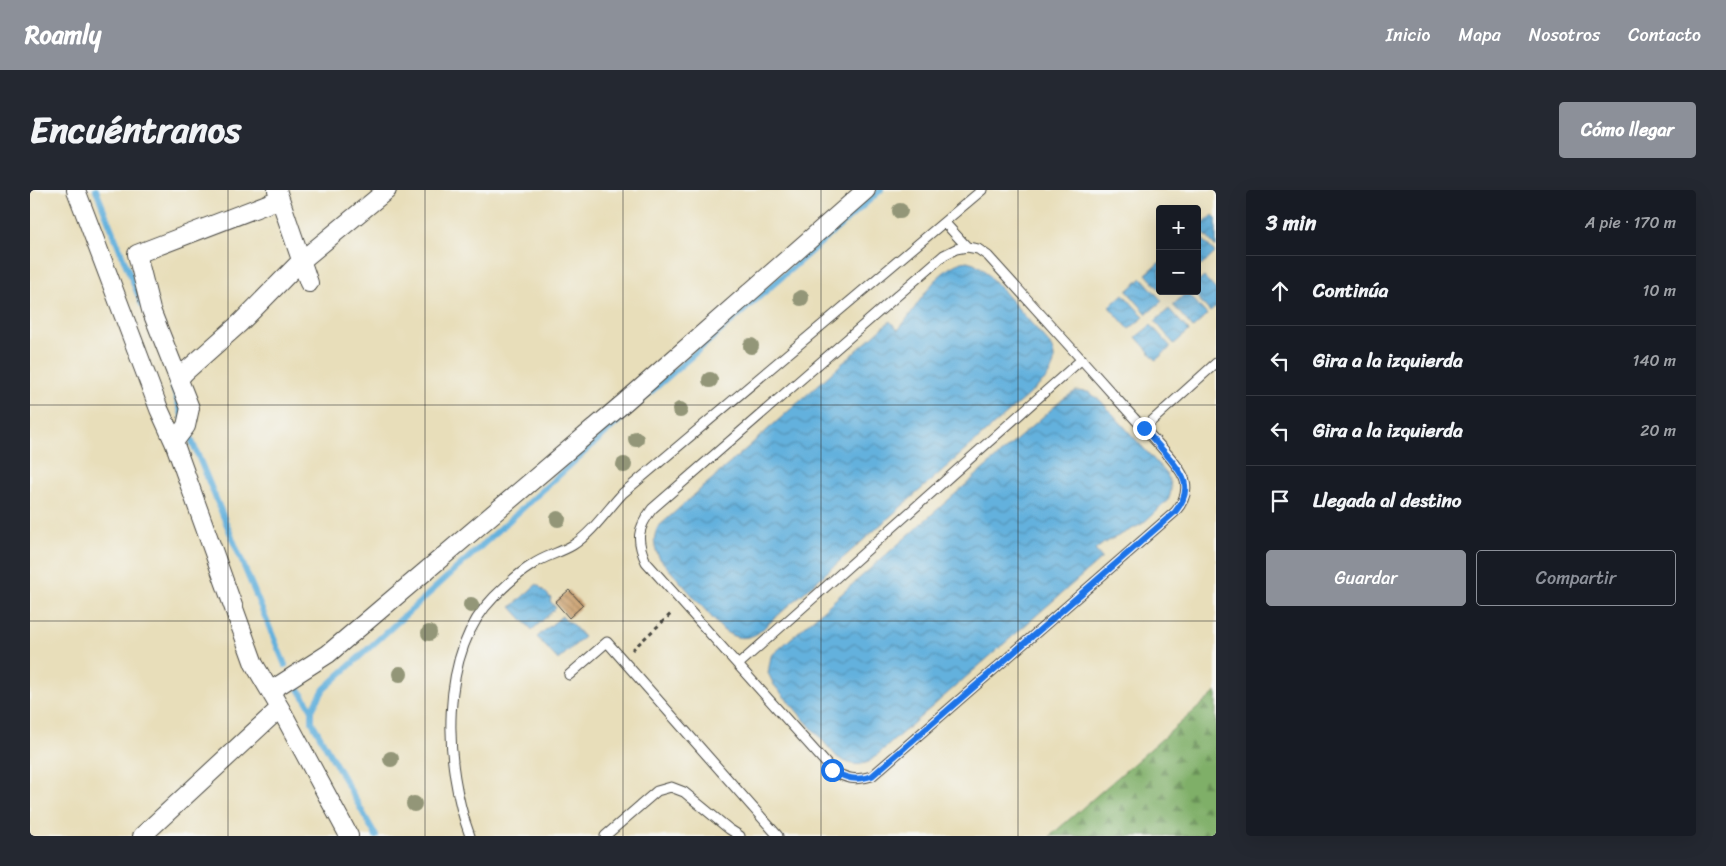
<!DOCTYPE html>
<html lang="es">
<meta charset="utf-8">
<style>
body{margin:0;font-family:Sriracha,sans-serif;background:#242831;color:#f1f3f6}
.controls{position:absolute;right:15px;top:15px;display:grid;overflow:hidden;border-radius:5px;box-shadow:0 5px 20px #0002}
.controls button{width:45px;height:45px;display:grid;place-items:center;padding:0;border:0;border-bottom:1px solid #363941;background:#171b24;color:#f1f3f6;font:25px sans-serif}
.stop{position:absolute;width:15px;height:15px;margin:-11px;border:4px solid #1a73e8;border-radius:50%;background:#fff}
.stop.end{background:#1a73e8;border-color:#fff;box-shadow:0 1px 5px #0008}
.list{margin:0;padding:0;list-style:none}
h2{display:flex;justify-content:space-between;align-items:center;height:65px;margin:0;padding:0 20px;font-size:21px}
h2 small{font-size:16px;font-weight:400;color:#9ea1a6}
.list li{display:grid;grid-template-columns:32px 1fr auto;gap:15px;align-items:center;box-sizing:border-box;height:70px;padding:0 20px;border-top:1px solid #363941}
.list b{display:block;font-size:19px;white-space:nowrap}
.list em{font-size:16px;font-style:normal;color:#9ea1a6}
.actions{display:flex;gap:10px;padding:15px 20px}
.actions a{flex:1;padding:11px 0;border:1px solid #8c9099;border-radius:5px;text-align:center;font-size:18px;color:#8c9099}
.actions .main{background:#8c9099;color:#fff}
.icon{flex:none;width:28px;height:28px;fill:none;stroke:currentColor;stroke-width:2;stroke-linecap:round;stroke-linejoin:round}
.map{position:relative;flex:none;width:1186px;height:646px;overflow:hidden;border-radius:5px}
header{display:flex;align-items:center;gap:30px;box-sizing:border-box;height:70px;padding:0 25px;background:#8c9099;color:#fff}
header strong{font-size:24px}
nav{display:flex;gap:28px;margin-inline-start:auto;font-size:18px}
.intro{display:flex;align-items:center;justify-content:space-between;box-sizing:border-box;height:120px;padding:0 30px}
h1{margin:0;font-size:35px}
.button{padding:12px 22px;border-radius:5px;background:#8c9099;color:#fff;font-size:18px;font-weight:700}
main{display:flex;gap:30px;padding:0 30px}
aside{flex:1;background:#171b24;border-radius:5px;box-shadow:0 5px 20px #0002}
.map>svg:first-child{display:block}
.forest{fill:url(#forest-firs);stroke:#556d4a}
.water{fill:url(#water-waves);stroke:#486e84}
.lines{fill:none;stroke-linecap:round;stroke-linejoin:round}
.stream{stroke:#64b1dd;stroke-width:6}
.building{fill:url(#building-back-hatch)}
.lane-casing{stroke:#474640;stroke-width:11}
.street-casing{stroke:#474640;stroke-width:20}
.path{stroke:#474640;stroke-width:3;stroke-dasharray:4 4;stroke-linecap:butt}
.lane{stroke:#fff;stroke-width:9}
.street{stroke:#fff;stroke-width:18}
.tree{fill:#939678}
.route{stroke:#1a73e8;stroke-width:6}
.grid{fill:none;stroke:#2b2b2b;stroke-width:1;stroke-opacity:0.55}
</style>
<header>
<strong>Roamly</strong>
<nav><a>Inicio</a><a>Mapa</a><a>Nosotros</a><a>Contacto</a></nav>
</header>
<div class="intro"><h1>Encuéntranos</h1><a class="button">Cómo llegar</a></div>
<main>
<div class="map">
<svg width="1186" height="646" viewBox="0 0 1186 646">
<defs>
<pattern id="forest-firs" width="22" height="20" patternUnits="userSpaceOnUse" patternTransform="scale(1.25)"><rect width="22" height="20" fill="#7faf68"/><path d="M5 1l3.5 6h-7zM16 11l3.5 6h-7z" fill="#688f56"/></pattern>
<pattern id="water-waves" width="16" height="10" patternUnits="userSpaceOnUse" patternTransform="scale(1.25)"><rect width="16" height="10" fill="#64b1dd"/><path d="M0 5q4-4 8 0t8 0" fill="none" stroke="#5390b3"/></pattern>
<pattern id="building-back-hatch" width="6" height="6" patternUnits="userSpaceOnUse" patternTransform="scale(1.25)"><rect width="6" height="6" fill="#cda474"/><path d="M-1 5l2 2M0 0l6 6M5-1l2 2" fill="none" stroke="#a7865f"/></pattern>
</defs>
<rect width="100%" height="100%" fill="#f6f6f2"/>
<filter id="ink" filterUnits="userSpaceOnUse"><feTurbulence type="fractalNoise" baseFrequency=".02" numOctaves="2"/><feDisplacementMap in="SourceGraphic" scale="10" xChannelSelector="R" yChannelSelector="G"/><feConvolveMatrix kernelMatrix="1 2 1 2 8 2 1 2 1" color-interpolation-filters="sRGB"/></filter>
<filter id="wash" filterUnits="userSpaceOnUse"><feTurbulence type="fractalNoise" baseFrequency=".0096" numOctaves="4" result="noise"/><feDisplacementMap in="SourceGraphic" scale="20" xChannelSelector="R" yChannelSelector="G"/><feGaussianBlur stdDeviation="1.12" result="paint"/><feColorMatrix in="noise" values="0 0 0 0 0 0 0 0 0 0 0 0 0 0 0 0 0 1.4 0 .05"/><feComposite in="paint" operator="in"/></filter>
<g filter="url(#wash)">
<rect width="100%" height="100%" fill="#e8deba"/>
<path class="forest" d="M1186,502V646H1020Z"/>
<path class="water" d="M1183,25L1186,28V57L1169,38Z
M1167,43L1185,63L1171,76L1167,72Z
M937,71L944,73L953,79L1018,152C1028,167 1025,177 1015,190L728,443C716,450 705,449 693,440L630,369C624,358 622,349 628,337L860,131L868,140C887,119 906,75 937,71Z
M1130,72V100L1116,84Z
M1174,87L1186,100V117L1180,122L1162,101H1167V93Z
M1112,88L1132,111L1117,124L1097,101Z
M1157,102L1177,125L1163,138L1143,115Z
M1093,104L1114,127L1099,139L1079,117Z
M1139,119L1159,141L1144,154L1125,131Z
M1121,135L1141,157L1126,170L1106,147Z
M1046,201L1058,202L1070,210L1136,283C1141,291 1143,301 1138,310L1112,334L1074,353L1065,360L1072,368L839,572C826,577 818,574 807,567L744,495L738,483L741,466L1033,209Z
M507,394L521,408L520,411L526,418L502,440L481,417Z
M532,426L538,432H540L554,447L528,470L507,447Z"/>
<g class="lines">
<path class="stream" d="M66,0L112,115
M142,194L153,228
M157,239L255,475
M267,496L282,520
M346,646L282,532V520L294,499L614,208L851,0"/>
</g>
<g id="blocks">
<path class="building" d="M539,400L553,415L539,428L525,412Z"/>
</g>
</g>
<g filter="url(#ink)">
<use href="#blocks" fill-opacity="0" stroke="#474640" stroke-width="1"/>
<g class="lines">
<defs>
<path id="lane" d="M915,33L937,57
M937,57L948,59L958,66C1007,120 1055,173 1103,227C1116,241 1151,275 1155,291C1158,303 1152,314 1145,322L842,586C826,591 816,589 802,580L616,372C606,350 607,339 622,319L914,65L926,59Z
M1114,238L1186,173
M709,474L1052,169
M539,485L577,452L748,646
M440,646C414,577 408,463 464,407C475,396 489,383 502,375C514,366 530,363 543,355C562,343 578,319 593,303L952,0
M575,646L627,601L641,597L654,602L699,639L710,646"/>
<path id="street" d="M46,0L129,219L144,252L224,474L250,518L319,646
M247,0L279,93
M149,189L155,182L210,133L271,71L357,0
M144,252L156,236L160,218L121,120L107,64L250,9
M240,501L298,464L595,212L836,0
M112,646L250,518"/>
</defs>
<use href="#lane" class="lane-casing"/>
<use href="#street" class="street-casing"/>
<path class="path" d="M602,460L643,422"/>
<use href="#lane" class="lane"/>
<use href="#street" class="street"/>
</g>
<g class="tree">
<circle cx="870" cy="21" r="8"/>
<circle cx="771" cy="108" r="8"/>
<circle cx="721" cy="156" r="8"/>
<circle cx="680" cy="190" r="8"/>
<circle cx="650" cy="220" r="8"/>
<circle cx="606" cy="249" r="8"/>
<circle cx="594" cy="275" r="8"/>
<circle cx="528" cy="329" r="8"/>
<circle cx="441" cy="415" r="8"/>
<circle cx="399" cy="443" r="8"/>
<circle cx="370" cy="484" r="8"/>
<circle cx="361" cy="569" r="8"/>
<circle cx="384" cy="614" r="8"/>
</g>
</g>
<g class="lines" filter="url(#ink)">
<path class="route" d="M802,580C816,589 826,591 842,586L1145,322C1164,299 1154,285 1137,265C1129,256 1121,247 1114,238"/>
</g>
<path class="grid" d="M198,0V646M395,0V646M593,0V646M791,0V646M988,0V646M0,215H1186M0,431H1186"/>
</svg>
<div class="controls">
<button>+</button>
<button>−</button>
</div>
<div class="stop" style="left:802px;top:580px"></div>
<div class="stop end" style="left:1114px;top:238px"></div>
</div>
<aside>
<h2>3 min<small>A pie · 170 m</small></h2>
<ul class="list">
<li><svg class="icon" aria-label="ahead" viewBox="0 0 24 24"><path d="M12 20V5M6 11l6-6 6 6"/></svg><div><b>Continúa</b></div><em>10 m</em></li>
<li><svg class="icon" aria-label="left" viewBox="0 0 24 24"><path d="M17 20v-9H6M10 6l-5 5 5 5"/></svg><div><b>Gira a la izquierda</b></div><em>140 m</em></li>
<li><svg class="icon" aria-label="left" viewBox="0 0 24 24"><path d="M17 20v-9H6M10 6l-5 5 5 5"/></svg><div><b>Gira a la izquierda</b></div><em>20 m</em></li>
<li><svg class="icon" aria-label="arrive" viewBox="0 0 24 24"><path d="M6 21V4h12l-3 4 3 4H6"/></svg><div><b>Llegada al destino</b></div></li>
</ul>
<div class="actions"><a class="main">Guardar</a><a>Compartir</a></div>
</aside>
</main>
